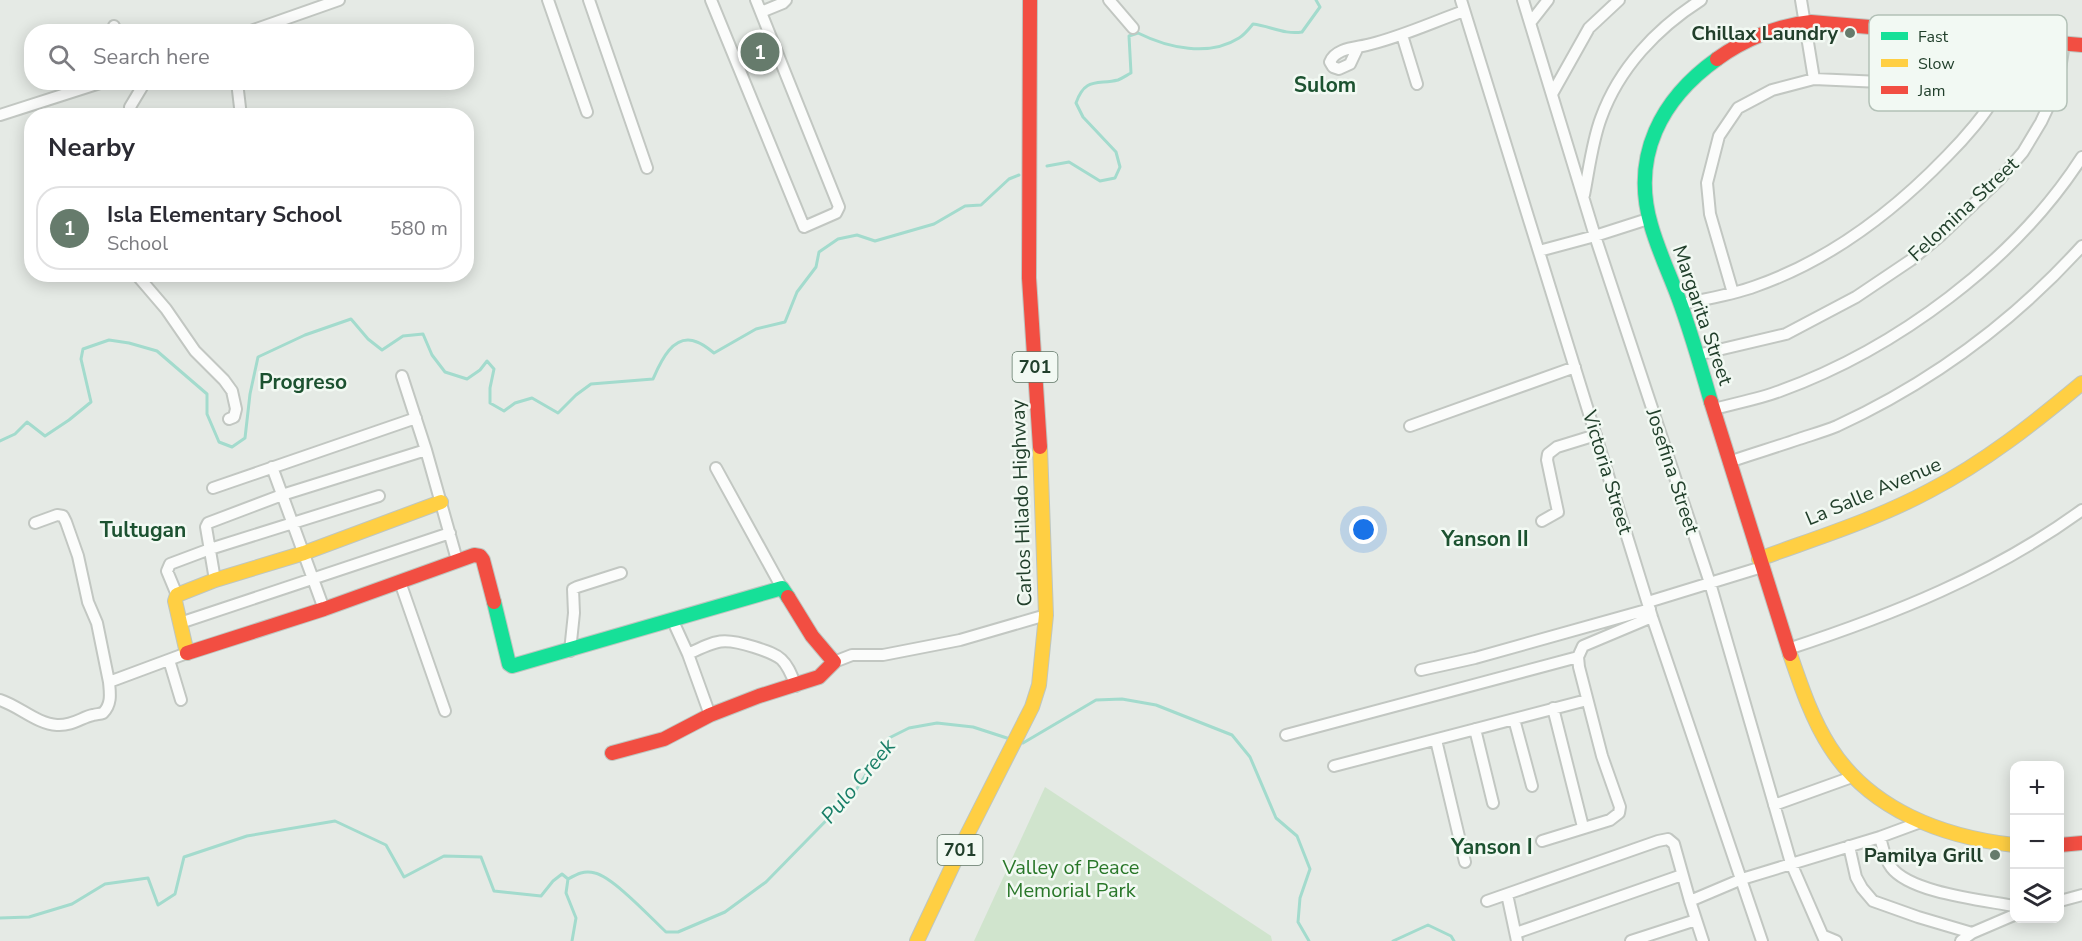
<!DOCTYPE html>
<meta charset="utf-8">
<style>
body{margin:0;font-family:"Nunito Sans",sans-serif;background:#f2f2f3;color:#2b2b33}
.controls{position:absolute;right:18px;bottom:18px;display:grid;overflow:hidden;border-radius:12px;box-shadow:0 3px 15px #0003}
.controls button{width:54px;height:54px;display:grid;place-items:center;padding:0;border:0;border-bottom:2px solid #e1e1e2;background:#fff;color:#2b2b33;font:30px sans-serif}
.you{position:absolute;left:1364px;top:530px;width:21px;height:21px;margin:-15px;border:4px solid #fff;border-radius:50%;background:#1a73e8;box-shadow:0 0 0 9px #1a73e833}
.badge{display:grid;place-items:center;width:39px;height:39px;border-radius:50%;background:#667b6c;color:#fff;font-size:20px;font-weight:700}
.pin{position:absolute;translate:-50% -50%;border:3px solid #fff;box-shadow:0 2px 6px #0006}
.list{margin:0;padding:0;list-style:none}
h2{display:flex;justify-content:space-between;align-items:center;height:78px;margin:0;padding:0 24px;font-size:26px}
h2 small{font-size:20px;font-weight:400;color:#7c7c81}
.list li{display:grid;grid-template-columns:39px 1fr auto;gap:18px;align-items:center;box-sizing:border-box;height:84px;margin:0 12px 12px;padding:0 12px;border:2px solid #e1e1e2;border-radius:24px}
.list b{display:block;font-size:22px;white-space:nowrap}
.list p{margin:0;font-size:20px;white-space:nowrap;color:#7c7c81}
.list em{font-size:20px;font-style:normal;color:#7c7c81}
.icon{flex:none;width:33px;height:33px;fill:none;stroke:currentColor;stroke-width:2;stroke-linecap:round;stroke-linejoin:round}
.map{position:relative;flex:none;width:2082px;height:941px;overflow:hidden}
.search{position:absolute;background:#fff;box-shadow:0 3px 15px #0003;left:24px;top:24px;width:450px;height:66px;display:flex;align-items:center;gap:15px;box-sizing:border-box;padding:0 21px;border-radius:24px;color:#7c7c81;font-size:22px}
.panel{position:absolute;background:#fff;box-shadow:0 3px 15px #0003;left:24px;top:108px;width:450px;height:174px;border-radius:24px}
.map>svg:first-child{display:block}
.built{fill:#d5e0d7}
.green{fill:#d0e4cd}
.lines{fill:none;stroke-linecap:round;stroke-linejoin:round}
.stream{stroke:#a3dbcd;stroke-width:3}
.street-casing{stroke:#c2c7c2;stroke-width:14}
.fast-casing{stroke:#bec6c0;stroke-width:16}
.slow-casing{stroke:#bec6c0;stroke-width:16}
.jam-casing{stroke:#bec6c0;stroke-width:16}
.street{stroke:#fbfcfb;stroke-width:10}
.fast{stroke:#16e098;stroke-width:14}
.slow{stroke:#ffcf43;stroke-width:14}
.jam{stroke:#f24e42;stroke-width:14}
.poi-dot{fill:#667b6c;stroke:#f2f9f3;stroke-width:2}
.labels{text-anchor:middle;stroke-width:5;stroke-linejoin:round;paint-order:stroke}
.shield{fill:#f2f9f3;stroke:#607767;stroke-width:1.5}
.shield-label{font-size:18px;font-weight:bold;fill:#213f2b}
.poi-label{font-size:20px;font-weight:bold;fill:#213f2b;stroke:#f2f9f3;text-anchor:end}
.street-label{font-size:20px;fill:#213f2b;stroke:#f2f9f3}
.park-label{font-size:20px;fill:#297729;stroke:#f2f9f3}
.neighbourhood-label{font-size:21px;font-weight:bold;fill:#1c5230;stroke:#f2f9f3}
.water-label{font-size:21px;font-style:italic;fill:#187e67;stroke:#f2f9f3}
.key{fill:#f2f9f3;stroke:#b3c1b7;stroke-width:1.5}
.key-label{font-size:16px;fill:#213f2b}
</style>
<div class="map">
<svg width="2082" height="941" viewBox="0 0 2082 941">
<rect width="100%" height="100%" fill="#e5eae5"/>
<path class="built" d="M769,40L775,53L750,64L745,51Z"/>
<path class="green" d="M1045,787L1271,936L1272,941H974Z"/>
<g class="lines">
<path class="stream" d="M1047,166L1069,162L1100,181L1115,178L1120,167L1116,152L1083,117L1076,103C1085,77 1097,85 1118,80C1123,78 1127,75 1131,73L1129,36L1138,33C1168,48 1209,57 1239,38C1244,35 1249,29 1253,24C1270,26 1285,35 1302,32L1320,7L1316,0
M0,441L15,434L27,422L45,436L69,420L91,402L81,359L83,349L109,340L129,343L157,351L207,394V414L219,442L232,447L245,438L250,394L258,357L305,335L351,319L368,339L382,350L403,336L423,334L432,355L445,372L467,379L480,370L487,361L494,369L490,388V403L504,411L515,403L532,398L558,413L576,395L591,384L653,379C660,363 673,332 697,342C703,344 709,349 714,353L756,329L785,322L797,292L816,267L819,252L838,239L857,235L875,241L934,224L965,206L981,205L1009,179L1019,175
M1019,742L1023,743L1096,700L1122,699L1156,705L1232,735L1250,757L1276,818L1297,836L1310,869L1300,898L1298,922L1309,941
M0,918L29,917L72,904L105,884L148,878L158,905L175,894L184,857L247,836L335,821L386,845L404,877L444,856L481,857L494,891L541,896L553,881L562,874L568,879
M572,941L576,918L566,893L568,879C577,874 584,870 595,873C613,877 651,918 666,932H678L725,912L766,882L856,790L889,738L909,728L937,723L973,727L1010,739
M1393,941L1428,925L1451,936L1454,941"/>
<defs>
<path id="street" d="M548,0L587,112
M589,0L647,168
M711,0L804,227L836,213L839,207L756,0
M1109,0L1133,28
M1461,0L1652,617L1762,941
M1523,0L1595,236L1710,583L1791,863L1825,941
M1801,0L1814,79
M761,12L783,3L786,0
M1530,23L1548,0
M114,26L116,32
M248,32L339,0
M1402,35L1417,84
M1358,47L1350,64L1339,69L1333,67L1330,62C1336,47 1358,48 1371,44C1403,36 1433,22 1464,11
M237,82L241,116
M1552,94L1589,28L1619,0
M0,115L103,82
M130,116V107L145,82
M1584,195C1589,170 1592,142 1601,118C1619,68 1657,28 1701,0
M1539,251L1595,236L1648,219
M136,274L166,309L195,351L224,380L232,391L236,409L234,417L229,419
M1733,293L1710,214L1707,183L1719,136L1738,108L1772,90L1814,79L1881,82L1997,93
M1681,304C1706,299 1732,295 1756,286C1830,260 1893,212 1947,156C1962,141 1989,111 1997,92C2004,75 2004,56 2006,38
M1697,355L1786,334L1856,297L1911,260L1941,235L1999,180L2023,152L2041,122L2057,88L2064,44
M402,376L426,450L457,560
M1714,409C1736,403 1759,399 1780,391C1896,349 2015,261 2082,157
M1410,426L1575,367
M1729,462C1752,454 1776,447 1799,439C1811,435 1825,431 1837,426C1930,383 2014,321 2082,246
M272,467L324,609
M716,468L782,588
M213,488L416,418
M1542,521L1558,512L1547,460L1548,454L1557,447L1596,435
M35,523L57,515L63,516L66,522L78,556L88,602L97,623L109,682L187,653
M215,580L206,527L208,523L282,495L426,450
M400,582L445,711
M177,595L167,571L170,564L210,549L379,496
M1648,602L1762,567
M672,619L688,654L710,715
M180,623L450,533
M1788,649C1892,615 1993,575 2082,510
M570,651L574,613L573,589L577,587L621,573
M688,654C717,640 723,637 754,647C782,656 785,658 796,686
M169,660L181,700
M834,662L852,655H883L960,640L1046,615
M1421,670L1475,658L1650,609
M0,700C19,706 37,724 57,725C73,726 82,717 93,715C97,714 100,714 103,713C112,704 110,693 109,682
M1553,708L1583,827
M1514,719L1532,786
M1475,729L1493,803
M1286,735L1578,657
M1436,740L1465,862
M1334,766L1587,700
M1774,805L1852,777
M1880,837C1883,847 1884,858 1891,867C1910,893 1983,900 2014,906
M1542,841L1610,820L1619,813L1620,807L1602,756L1579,667L1578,657L1583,646L1652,617
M1849,846L1856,877L1862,888L1873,901L1918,917L1972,933
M1487,901L1507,894
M2060,901L2082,895
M1516,933L1682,875
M1824,936L1836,941
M1517,941L1507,894L1658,841L1668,839L1674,844L1690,901
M1631,941L1696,920
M1703,941L1690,901L1742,879L1880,837L1918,823
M1961,941L1972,933L2014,915"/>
<path id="fast" d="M1711,402C1701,367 1691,332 1678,297C1669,273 1658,250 1651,225C1631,156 1661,99 1717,59
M494,602L509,664L512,666L782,588L788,597"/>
<path id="slow" d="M1759,559C1816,538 1875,520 1929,491C1985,462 2034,423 2082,383
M187,653L175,601L177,595L215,580L304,553L441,502
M1790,654C1801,686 1812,719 1830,747C1870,810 1943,837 2014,845
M917,941L967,835L1032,707L1039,685L1046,615L1040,447"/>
<path id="jam" d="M1030,0L1029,278L1040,447
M1717,59C1743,40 1778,25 1811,22L2082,45
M1711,402L1790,654
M187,653L324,609L474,555L480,556L483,560L494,602
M612,753L664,739L710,715L759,696L819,677L834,662L812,636L788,597
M2060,845L2082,843"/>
</defs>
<use href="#street" class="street-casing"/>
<use href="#fast" class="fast-casing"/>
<use href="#slow" class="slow-casing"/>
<use href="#jam" class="jam-casing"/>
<use href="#street" class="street"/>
<use href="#fast" class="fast"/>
<use href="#slow" class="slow"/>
<use href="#jam" class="jam"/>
</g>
<g class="poi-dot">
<circle cx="1850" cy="33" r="6"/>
<circle cx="1995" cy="855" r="6"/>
</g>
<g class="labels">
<g class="shield">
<rect x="1012.5" y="352" width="45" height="30" rx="4.5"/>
<rect x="937.5" y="835" width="45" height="30" rx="4.5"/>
</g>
<g class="shield-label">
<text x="1035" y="373">701</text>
<text x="960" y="856">701</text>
</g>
<g class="poi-label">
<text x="1838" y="40">Chillax Laundry</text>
<text x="1983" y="862">Pamilya Grill</text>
</g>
<g class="street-label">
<text transform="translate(1963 209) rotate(-43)" y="7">Felomina Street</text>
<text transform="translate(1703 315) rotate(71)" y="7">Margarita Street</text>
<text transform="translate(1673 471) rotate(72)" y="7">Josefina Street</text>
<text transform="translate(1608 472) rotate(73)" y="7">Victoria Street</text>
<text transform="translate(1873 491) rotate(-23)" y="7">La Salle Avenue</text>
<text transform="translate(1021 503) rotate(-92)" y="7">Carlos Hilado Highway</text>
</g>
<g class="park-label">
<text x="1071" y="874">Valley of Peace<tspan x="1071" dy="23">Memorial Park</tspan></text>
</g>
<g class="neighbourhood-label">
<text x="1325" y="92">Sulom</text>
<text x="303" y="389">Progreso</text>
<text x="143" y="537">Tultugan</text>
<text x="1485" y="546">Yanson II</text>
<text x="1492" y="854">Yanson I</text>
</g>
<g class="water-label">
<text transform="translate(858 781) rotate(-50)" y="7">Pulo Creek</text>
</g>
</g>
<rect x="1869" y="15" width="198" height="96" rx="9" class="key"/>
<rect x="1881" y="32" width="27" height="8" fill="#16e098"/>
<rect x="1881" y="59" width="27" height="8" fill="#ffcf43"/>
<rect x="1881" y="86" width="27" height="8" fill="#f24e42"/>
<g class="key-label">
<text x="1918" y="42">Fast</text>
<text x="1918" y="69">Slow</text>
<text x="1918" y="96">Jam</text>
</g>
</svg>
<div class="controls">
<button>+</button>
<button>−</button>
<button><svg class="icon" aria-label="layers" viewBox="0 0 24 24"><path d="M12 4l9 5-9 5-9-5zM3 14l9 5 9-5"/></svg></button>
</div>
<div class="you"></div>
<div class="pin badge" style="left:760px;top:52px">1</div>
<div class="search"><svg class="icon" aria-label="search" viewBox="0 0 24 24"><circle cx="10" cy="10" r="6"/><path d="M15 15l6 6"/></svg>Search here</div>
<section class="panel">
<h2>Nearby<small></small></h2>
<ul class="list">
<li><span class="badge">1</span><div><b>Isla Elementary School</b><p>School</p></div><em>580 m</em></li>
</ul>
</section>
</div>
